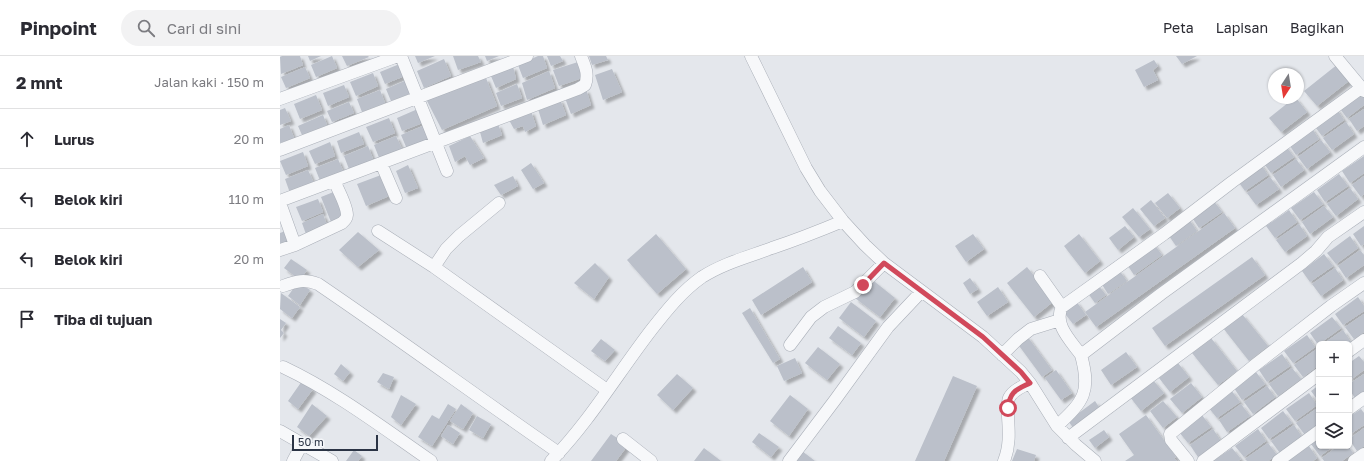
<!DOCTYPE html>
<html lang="id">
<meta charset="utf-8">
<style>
body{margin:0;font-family:"Golos Text",sans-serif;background:#f2f2f3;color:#2b2b33}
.controls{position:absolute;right:12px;bottom:12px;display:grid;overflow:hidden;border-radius:6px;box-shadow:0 1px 3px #0004}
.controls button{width:36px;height:36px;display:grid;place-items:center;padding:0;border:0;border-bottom:1px solid #e1e1e2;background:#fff;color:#2b2b33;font:20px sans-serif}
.compass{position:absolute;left:988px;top:12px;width:36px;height:36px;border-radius:50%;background:#fff;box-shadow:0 1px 3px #0004;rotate:192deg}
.scale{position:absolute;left:12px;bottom:10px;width:86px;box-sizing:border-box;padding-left:4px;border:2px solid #2b3445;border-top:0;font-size:11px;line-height:14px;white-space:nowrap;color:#2b3445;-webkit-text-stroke:3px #f4f6f9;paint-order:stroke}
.stop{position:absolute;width:12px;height:12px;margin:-9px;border:3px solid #d1495b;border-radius:50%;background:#fff}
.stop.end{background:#d1495b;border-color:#fff;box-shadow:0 1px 4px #0008}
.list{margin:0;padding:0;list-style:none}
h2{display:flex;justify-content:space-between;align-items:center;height:52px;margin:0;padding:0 16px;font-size:17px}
h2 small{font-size:13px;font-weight:400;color:#7c7c81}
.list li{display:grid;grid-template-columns:26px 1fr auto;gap:12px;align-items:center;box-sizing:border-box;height:60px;padding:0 16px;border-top:1px solid #e1e1e2}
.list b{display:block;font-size:15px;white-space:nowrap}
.list em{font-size:13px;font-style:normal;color:#7c7c81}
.icon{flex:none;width:22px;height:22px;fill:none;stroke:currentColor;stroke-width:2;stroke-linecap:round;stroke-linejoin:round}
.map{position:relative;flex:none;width:1084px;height:405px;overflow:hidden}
header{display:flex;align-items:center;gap:24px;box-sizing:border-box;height:56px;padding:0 20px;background:#fff;border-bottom:1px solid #e1e1e2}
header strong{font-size:19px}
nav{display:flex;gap:22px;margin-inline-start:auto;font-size:14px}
.search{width:280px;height:36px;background:#f2f2f3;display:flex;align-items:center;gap:10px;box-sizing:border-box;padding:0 14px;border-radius:22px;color:#7c7c81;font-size:15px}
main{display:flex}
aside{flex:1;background:#fff}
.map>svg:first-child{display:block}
.building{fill:#bbc0ca;filter:url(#shadow)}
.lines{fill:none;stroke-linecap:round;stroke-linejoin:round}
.minor-casing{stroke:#a9aeb7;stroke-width:13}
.minor{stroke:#f7f8fa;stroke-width:12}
.route{stroke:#d1495b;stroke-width:5}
</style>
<header>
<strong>Pinpoint</strong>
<div class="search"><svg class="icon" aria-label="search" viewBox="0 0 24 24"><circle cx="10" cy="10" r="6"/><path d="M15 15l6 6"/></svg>Cari di sini</div>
<nav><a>Peta</a><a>Lapisan</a><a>Bagikan</a></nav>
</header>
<main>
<aside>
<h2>2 mnt<small>Jalan kaki · 150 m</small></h2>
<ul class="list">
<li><svg class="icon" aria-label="ahead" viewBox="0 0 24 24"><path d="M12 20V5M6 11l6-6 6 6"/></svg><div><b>Lurus</b></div><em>20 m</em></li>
<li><svg class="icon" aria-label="left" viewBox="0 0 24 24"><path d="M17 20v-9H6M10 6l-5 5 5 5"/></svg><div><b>Belok kiri</b></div><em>110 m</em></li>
<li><svg class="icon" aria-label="left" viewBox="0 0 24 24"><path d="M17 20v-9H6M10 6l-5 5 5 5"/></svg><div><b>Belok kiri</b></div><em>20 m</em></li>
<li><svg class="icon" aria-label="arrive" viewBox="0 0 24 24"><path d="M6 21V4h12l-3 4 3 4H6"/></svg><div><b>Tiba di tujuan</b></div></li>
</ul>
</aside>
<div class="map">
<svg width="1084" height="405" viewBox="0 0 1084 405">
<defs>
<filter id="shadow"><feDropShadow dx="3.5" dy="3.5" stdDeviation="1" flood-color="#0004"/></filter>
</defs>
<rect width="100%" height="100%" fill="#e4e7ec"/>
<path class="building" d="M2,0H20L23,9L1,18L0,1Z
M28,0H41L30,5Z
M52,0L57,12L36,21L31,9Z
M62,0H88L89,1L67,10Z
M135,0H155L138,7Z
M173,0H198L201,6L178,14Z
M205,0H219L207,5Z
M258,0H263L267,12L243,22L238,9Z
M267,0H280L283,5L271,10Z
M309,0H326L328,4L312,9Z
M896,0H917L902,8Z
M164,3L171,20L144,32L137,15Z
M874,4L878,10L873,14L878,24L864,31L855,14Z
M298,6L302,22L279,30L273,14Z
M122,7L127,19L105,28L100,16Z
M1058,8L1070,24L1037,50L1024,35Z
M233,10L236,23L216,32L211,20Z
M25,11L30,22L6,32L1,21Z
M332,13L342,36L323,44L315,19Z
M269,15L275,32L247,44L242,27Z
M93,17L98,30L76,40L70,26Z
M206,22L217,50L162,74L146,43Z
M129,23L134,36L111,45L106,33Z
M237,28L242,42L221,50L216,37Z
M64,29L69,41L48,50L43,37Z
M306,33L311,49L291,58L285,42Z
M100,34L105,47L82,56L77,43Z
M1084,38V49L1067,62L1058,50Z
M36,39L42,54L20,63L14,48Z
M1014,42H1016L1027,56L1001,76L989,62Z
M280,43L286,59L263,69L258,53Z
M69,46L74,57L52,66L47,55Z
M5,52L11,65L0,69V54Z
M140,52L145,66L122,75L117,62Z
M1056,52L1064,64L1042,80L1033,68Z
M1084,53V70L1077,75L1069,63Z
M251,55L256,70L245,76L243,70L234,73L229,64Z
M43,59L47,69L22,79L18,70Z
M109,62L115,77L93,86L86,71Z
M1066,66L1074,78L1052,94L1043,82Z
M218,68L222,79L203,87L200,76Z
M9,69L14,82L0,87V73Z
M145,69L151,84L127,93L121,79Z
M1031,71L1039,83L1016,99L1008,87Z
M79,76L84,88L61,97L57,85Z
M116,80L123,95L100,104L94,89Z
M190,80L204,102L190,109L185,100L175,106L169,90Z
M1041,84L1050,96L1027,113L1018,101Z
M50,86L55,100L35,108L29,95Z
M1005,89L1014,101L991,117L982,105Z
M88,90L93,103L69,113L64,100Z
M23,96L28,110L6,119L0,105Z
M1084,100V117L1070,127L1062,115Z
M58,103L64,117L41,127L35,112Z
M1016,103L1024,114L1001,131L993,119Z
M251,107L264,127L253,133L241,114Z
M980,107L988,119L965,135L957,124Z
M128,109L138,132L125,137L116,115Z
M28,114L34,127L10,137L5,123Z
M1059,118L1068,130L1045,146L1037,134Z
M101,119L109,140L86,150L77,128Z
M233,120L238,130L221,139L214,129Z
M1084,120V138L1081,141L1072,129Z
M990,121L999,133L976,149L967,137Z
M1070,132L1078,143L1056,160L1047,148Z
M56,135L66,160L51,166L41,141Z
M1034,136L1043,148L1020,164L1011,152Z
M888,137L900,152L887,162L875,147Z
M38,143L43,156L22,165L16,151Z
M871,144L885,162L874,170L860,153Z
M933,144L942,156L919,172L911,160Z
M1044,150L1053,161L1030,178L1022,166Z
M853,152L870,173L859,181L842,161Z
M1009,154L1017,166L995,182L986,170Z
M944,157L955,172L816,271L805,256Z
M43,158L48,172L27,181L22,167Z
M908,162L917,175L896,190L887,177Z
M1019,168L1027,180L1005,196L996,184Z
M845,170L854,181L838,194L829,182Z
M1084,170V188L1081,190L1073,178Z
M8,174L13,188L0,193V177Z
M78,176L99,194L78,211L59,194Z
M376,178L406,213L377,238L347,204Z
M693,178L704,193L686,206L675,190Z
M799,178L820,205L805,217L784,190Z
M1070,180L1078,192L1056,208L1047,197Z
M873,187L882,199L854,219L846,207Z
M1080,194L1084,199V209L1066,222L1058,210Z
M1044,198L1053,210L1030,226L1022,215Z
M972,201L985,219L885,290L872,272Z
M11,203L27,214L20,224L4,212Z
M315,207L329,221L314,243L294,227Z
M523,211L532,226L481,259L472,244Z
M747,211L774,245L754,261L727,227Z
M1055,212L1063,224L1041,240L1032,228Z
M839,214L847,225L828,238L821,227Z
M590,222L615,242L600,261L575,242Z
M690,222L698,233L690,238L683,227Z
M18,226L30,234L20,249L8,240Z
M818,229L826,239L815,247L807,236Z
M718,231L728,246L707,260L697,246Z
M1,237L20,251L12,262L0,253Z
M1078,241L1084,250V255L1063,269L1055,258Z
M796,245L806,259L793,268L783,255Z
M571,246L596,265L584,281L559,262Z
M470,252L500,303L493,307L462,257Z
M962,258L988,290L969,305L943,272Z
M1084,258V276L1074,283L1065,271Z
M1052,261L1061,272L1039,288V290L1030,277Z
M0,263L6,267L1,274L4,277L0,282Z
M558,270L581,287L572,299L549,282Z
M1063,274L1071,286L1068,288H1043Z
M1027,279L1035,291L1013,307L1004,295Z
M747,280L772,314L762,321L737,287Z
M931,282L957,315L938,329L912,297Z
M321,283L335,294L325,305L311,295Z
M538,291L560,308L547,324L525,307Z
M1037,293L1039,295V309L1023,321L1014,309Z
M846,296L857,311L831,329L821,314Z
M1002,298L1010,310L987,326L979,314Z
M1079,300L1084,306V314L1069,325V307Z
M515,302L522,317L504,325L497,310Z
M898,307L909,321L890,336L879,322Z
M61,308L70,316L63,325L54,318Z
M1012,312L1021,323L998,340L989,328Z
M776,314L792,337L781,344L765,322Z
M976,316L985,328L962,344L954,332Z
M103,317L114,321L109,333L97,326Z
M397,318L413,332L393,354L377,339Z
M1084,318V335L1075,342L1069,333V328Z
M673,320L697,330L664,405H635Z
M872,323L884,337L861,355L850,341Z
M22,325L33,333L18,353L8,345Z
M911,327L922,341L902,357L890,343Z
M1039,329V346L1031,335Z
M987,330L995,341L973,358L964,346Z
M951,334L960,346L937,362L928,351Z
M1029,337L1037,349L1015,365L1006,353Z
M121,339L136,348L121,369L111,361Z
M510,339L528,353L509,380L490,365Z
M815,345L821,354L795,374L788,365Z
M883,345L897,361L883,372L870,355Z
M32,348L47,360L29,380L17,371Z
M168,348L176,353L152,390L138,381L152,359L159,363Z
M181,348L193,357L183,373L170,365Z
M961,348L970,360L947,376L939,364Z
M1039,351V369L1025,379L1016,367Z
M1081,353L1084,357V369L1069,379V361Z
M1003,355L1012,367L989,383L981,372Z
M866,359L896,401L894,402L897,405H845L854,399L839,378Z
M922,359L931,371L908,387L899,376Z
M197,360L211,368L203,382L189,374Z
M168,369L180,377L173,388L161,380Z
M1014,369L1022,381L1000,397L991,385Z
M1084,372V390L1077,395L1069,383Z
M933,373L941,385L918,401L910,389Z
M978,373L986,385L964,401L955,390Z
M824,374L829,381L815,392L809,384Z
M479,377L499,391L491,401L472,386Z
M331,378L348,389L336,405H311Z
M1039,383V390H1054L1040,400L1031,388Z
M988,387L997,399L988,405H967L965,403Z
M1029,390L1037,402L1033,405H1008Z
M1058,390H1068L1073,397L1062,405H1044L1042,402Z
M424,392L441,405H414Z
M952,392L961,403L958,405H933Z
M737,393L756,399L754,405H732Z
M74,394L82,400L78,405H66Z
M522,395L535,405H515Z"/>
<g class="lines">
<defs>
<path id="minor" d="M121,0L167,115
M471,0L526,112L540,135L563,165L585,189L604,207L703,281L741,316L750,327L777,370L796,389L815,405
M1055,0L1084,35
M0,43L118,0
M0,94L247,0
M101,107L116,142
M0,145L298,33L305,29C309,18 305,10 301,0
M0,147L15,189L0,194
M98,175L154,211L327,334
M15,189L62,167C65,164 67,162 67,159C67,150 58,133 54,125
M154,211L166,193L179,180L219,147
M760,220L782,251
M3,230C17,225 24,223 38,228C119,283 198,341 279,397
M510,289L531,261L544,251L575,236L604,207
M1069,295L1084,284
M722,299L738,283L751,273L780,264
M801,299C791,285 773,268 782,251L884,178L952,126L1081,32
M3,311C56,336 103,372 151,405
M1069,353L1084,342
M777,370C804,345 811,336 801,299L881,238L1084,91
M0,375L52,405
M788,382L1022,207L1036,195L1048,181L1084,156
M343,383L371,405
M13,405L22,388
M271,405C310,365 338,317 372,273C387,254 402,235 422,221C444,207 468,201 492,192C516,184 539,175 563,165
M509,405L555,344L608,271L641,236
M724,405C730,390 729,376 728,361C728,355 727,347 729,342C733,334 743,330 750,327
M908,405L891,384L890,378L975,309L1051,250L1084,227
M923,405L1039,318
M998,405L1039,375
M1074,405L1084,398"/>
</defs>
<use href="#minor" class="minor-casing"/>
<use href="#minor" class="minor"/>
</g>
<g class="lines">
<path class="route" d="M583,229L604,207L703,281L741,316L750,327C736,334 730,335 728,352"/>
</g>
</svg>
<div class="controls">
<button>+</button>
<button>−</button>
<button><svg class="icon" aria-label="layers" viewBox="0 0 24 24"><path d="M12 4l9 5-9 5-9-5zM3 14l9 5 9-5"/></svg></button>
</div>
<svg class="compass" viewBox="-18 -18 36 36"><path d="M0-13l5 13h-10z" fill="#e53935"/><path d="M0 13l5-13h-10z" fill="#7c7c81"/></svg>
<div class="scale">50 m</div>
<div class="stop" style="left:728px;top:352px"></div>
<div class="stop end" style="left:583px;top:229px"></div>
</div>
</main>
